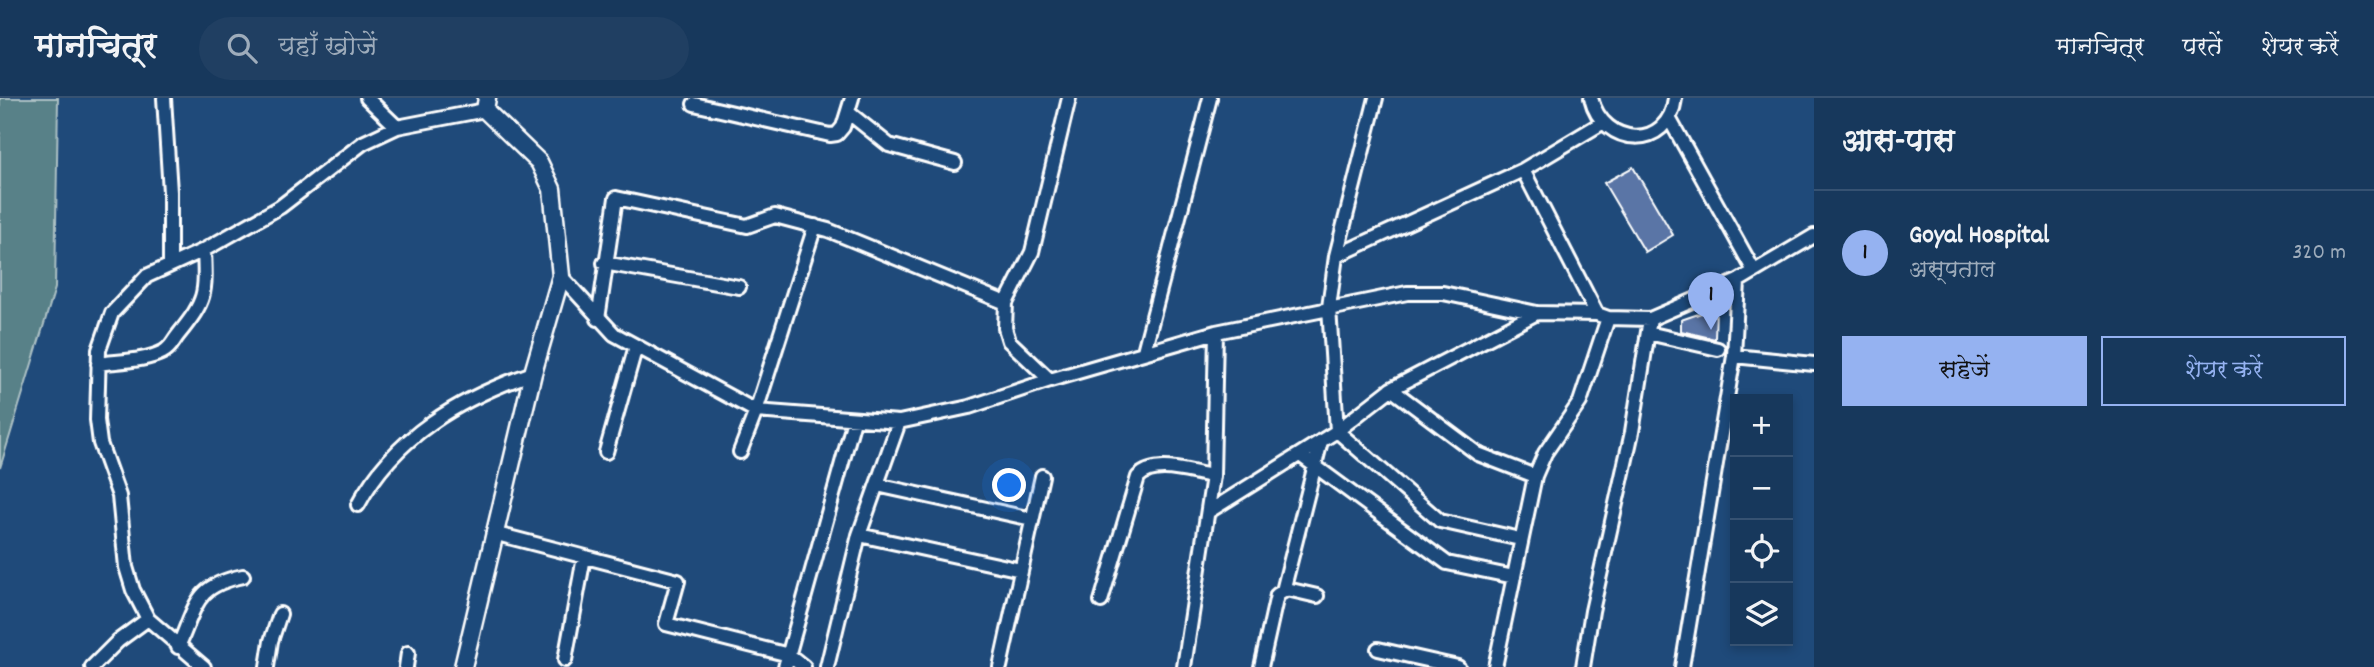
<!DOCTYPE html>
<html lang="hi">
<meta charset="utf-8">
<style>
body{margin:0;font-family:Dekko,"Playpen Sans Deva",sans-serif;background:#203f62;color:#f1f3f6}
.controls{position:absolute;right:21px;bottom:21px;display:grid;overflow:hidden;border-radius:0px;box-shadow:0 4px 10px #0003}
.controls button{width:63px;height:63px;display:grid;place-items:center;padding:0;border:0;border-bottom:2px solid #365272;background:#17385c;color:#f1f3f6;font:35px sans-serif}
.you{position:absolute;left:1010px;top:388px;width:24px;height:24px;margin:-18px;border:5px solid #fff;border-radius:50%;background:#1a73e8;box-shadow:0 0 0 10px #1a73e833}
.badge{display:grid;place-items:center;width:46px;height:46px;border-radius:50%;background:#95b2f1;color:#111;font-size:23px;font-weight:700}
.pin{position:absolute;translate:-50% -58px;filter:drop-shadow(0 2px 4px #0008)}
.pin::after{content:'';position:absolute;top:37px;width:24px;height:21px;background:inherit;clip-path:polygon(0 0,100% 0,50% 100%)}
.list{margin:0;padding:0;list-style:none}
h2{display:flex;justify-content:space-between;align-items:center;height:91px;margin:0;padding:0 28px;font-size:30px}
h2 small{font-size:23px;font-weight:400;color:#9eacbb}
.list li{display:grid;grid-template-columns:46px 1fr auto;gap:21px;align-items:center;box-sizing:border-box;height:126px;padding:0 28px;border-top:2px solid #365272}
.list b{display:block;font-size:26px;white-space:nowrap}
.list p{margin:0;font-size:23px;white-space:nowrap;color:#9eacbb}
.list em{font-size:23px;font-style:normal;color:#9eacbb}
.actions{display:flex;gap:14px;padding:21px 28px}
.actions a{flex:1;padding:16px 0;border:2px solid #95b2f1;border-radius:0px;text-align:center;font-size:24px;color:#95b2f1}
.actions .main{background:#95b2f1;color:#111}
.icon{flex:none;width:38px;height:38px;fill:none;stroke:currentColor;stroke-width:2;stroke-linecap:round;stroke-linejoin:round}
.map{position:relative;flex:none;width:1814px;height:569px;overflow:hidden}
header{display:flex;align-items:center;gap:42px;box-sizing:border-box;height:98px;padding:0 35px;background:#17385c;border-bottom:2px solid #365272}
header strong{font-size:33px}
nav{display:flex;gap:38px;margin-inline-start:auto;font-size:24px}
.search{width:490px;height:63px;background:#203f62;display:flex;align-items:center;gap:18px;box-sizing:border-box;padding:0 24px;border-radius:38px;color:#9eacbb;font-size:26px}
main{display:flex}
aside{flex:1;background:#17385c}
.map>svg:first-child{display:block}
.green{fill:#588188;stroke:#acc0c4;stroke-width:2}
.building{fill:#5a75a6;stroke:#fff;stroke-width:2}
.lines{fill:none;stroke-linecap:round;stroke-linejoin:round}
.minor-casing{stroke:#fff;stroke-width:18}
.tertiary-casing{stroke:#fff;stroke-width:21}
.minor{stroke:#1f4a7a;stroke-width:12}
.tertiary{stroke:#1f4a7a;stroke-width:16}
</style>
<header>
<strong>मानचित्र</strong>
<div class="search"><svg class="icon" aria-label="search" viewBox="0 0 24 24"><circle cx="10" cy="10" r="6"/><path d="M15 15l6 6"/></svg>यहाँ खोजें</div>
<nav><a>मानचित्र</a><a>परतें</a><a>शेयर करें</a></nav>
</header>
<main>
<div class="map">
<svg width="1814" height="569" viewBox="0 0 1814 569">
<rect width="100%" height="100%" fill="#1f4a7a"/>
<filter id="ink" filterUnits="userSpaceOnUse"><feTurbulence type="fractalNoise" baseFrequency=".0143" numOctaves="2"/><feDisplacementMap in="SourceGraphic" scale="14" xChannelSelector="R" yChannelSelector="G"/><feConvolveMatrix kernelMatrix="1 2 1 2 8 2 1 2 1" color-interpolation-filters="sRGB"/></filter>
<g filter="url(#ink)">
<path class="green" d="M0,0H58L55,190L0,370Z"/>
<path class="building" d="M1633,69L1673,137L1645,154L1604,85Z
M1716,210L1715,241L1681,233V222Z"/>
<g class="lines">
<defs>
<path id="minor" d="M164,0L170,94V167
M367,0L397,29
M1376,0L1336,158L1329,209L1337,333L1440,423L1520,441
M1591,0C1603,50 1669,53 1675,0
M694,6L830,37L837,36L843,29L852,0
M849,15L889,47L955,65
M1669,20L1754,173
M1523,72L1597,216L1608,220L1650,221L1738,183L1814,138
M1336,158L1523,72L1602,25
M604,165L739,189
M561,178L614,236L756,313L899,324L969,309L1050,282L1216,234L1407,195H1443L1537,215L1597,216
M598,221L616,100L747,128L775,118L828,132L1006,205
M1648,235L1718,251
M1144,253L1210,0
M1734,258L1814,266
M98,266C118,263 146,263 163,254C171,250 173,243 178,237C206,202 206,197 204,152
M1050,282L1009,243L1005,230L1006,205L1032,154L1069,0
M1391,291L1478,356L1535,378
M606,354L636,248
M740,354L756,313L815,128
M1300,357L1447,465L1514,479
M877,387L1032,421
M358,407C394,338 461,300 533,275
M1208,414L1337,333L1391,291L1537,215
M493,435L678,483L666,526L789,557L804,569
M859,437L1021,472
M1283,493L1321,343
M1101,503L1138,379C1156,361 1190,375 1213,378
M178,549C197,507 194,488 243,478
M1378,551L1458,569
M565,562L584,459
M92,569L118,543L148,521
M204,569L148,521L133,492L126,469L119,398L100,345L97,322L99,252L112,215L147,178L204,152L280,109L363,45L397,29L485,12
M267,569L271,543L280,516
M406,569L408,555
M785,569L854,322
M827,569L859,437L899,324
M1000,569L1042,378
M1184,569L1213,378L1216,234
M1261,569L1277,497L1287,491L1317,498
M1495,569L1535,378L1545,355L1580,304L1608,220
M1583,569L1592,513L1632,334L1650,221
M1682,569L1734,258L1738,183"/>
<path id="tertiary" d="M463,569L533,275L561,178L552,91L539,64L485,12L487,0"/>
</defs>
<use href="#minor" class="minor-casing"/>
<use href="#tertiary" class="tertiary-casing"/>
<use href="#minor" class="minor"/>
<use href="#tertiary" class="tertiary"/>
</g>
</g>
</svg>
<div class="controls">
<button>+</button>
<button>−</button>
<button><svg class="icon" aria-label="locate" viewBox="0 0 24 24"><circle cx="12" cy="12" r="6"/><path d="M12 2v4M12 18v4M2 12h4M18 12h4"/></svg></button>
<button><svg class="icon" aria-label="layers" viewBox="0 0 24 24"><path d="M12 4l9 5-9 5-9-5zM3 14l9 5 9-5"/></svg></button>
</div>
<div class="you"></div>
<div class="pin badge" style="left:1711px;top:232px">1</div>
</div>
<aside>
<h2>आस-पास<small></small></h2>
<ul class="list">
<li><span class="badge">1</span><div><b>Goyal Hospital</b><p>अस्पताल</p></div><em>320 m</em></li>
</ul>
<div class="actions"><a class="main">सहेजें</a><a>शेयर करें</a></div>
</aside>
</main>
